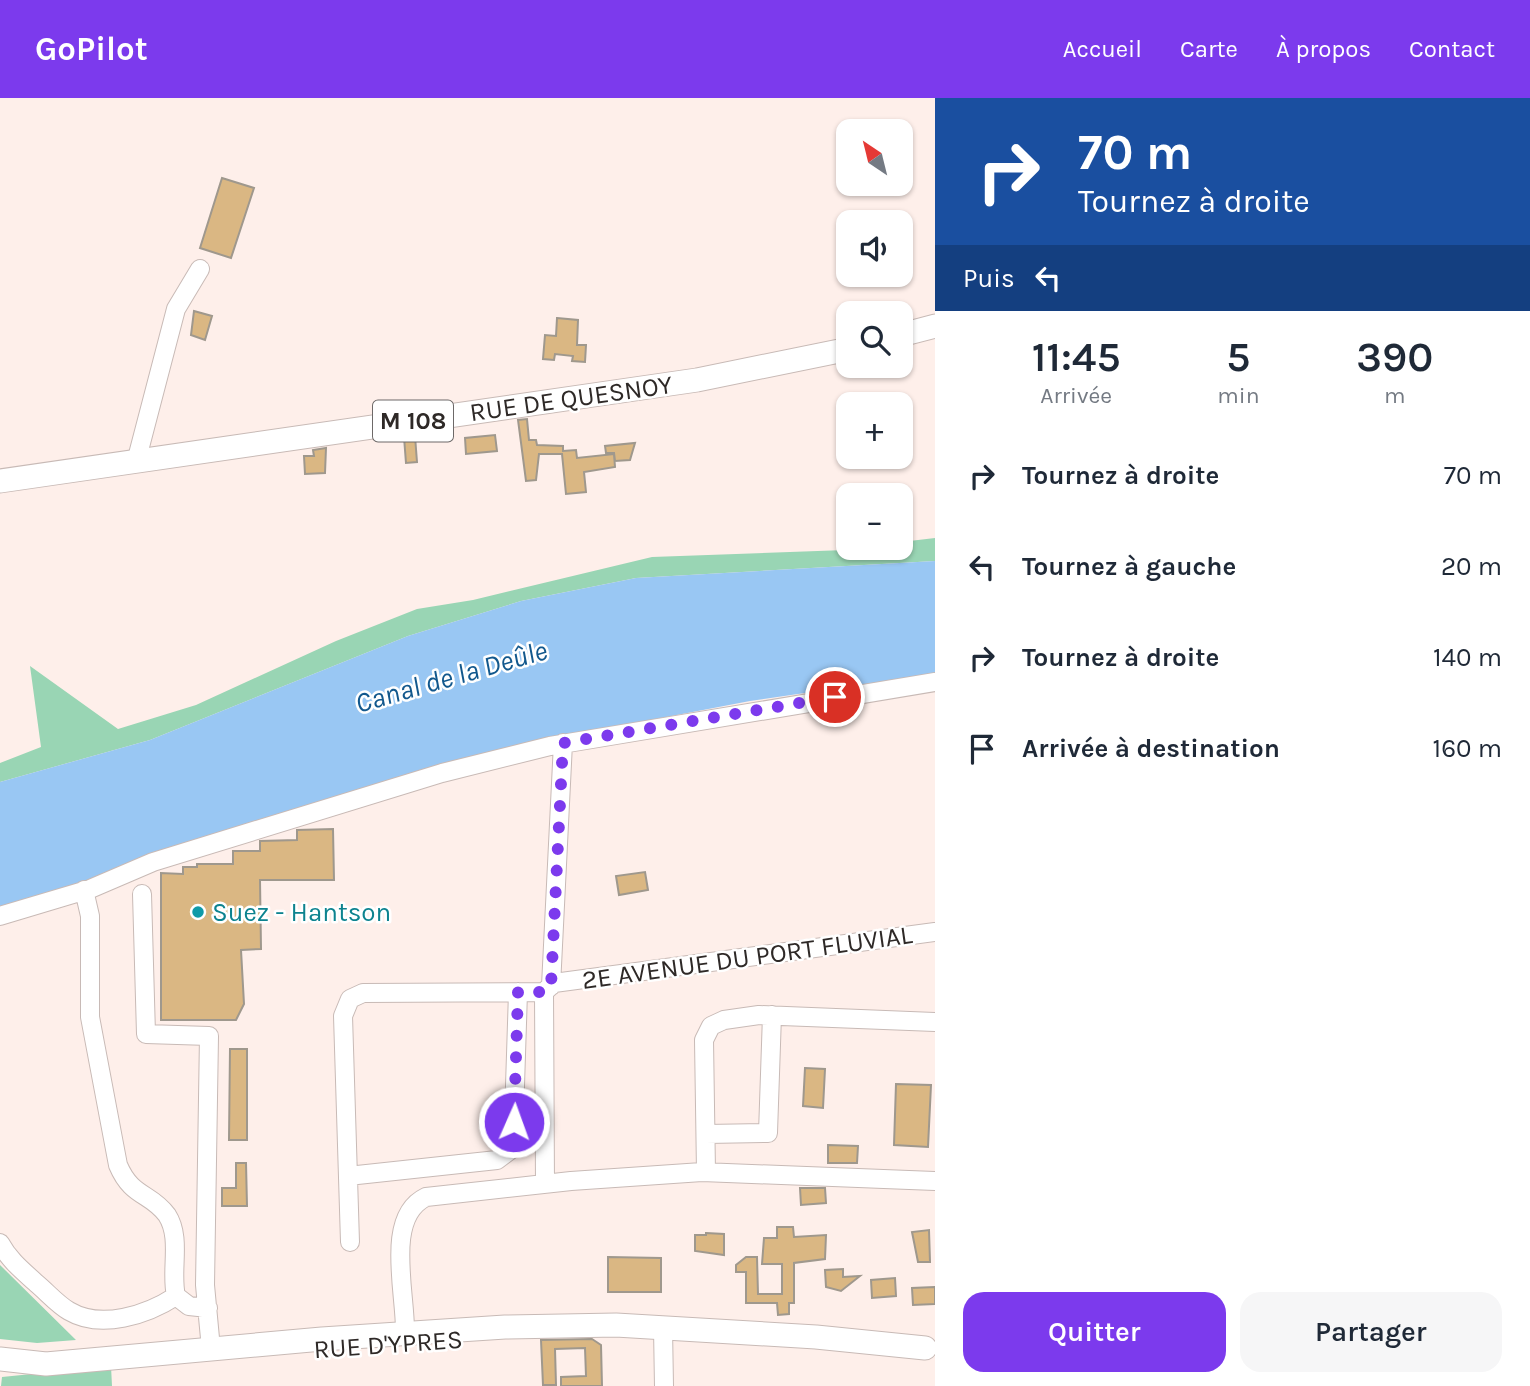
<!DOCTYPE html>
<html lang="fr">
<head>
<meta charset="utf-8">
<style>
	:root { --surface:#fff; --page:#f6f6f7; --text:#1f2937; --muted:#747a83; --accent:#7c3aed }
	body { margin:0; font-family:Karla,sans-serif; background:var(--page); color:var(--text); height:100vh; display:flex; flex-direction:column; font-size:26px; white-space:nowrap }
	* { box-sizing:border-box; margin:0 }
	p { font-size:23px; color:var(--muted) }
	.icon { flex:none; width:38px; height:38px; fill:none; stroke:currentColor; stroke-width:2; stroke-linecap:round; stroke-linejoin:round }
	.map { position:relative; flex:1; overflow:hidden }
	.side { display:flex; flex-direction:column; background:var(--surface); width:595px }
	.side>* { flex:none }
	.top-card { background:#1a4fa0; color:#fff; overflow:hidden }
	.needle { width:46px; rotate:325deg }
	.tools { position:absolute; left:836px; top:21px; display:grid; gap:14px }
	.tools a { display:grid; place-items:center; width:77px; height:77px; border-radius:14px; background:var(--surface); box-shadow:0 2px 5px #0004; font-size:35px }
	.pin { position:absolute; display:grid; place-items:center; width:60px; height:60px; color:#fff; margin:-30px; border:4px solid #fff; border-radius:50%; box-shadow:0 2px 7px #0007 }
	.me { position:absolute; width:77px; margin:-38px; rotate:2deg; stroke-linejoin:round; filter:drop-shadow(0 0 5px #0008) }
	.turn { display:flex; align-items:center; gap:24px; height:147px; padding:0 28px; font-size:32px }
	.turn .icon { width:91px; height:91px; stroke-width:2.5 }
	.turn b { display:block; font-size:49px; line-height:60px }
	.then { display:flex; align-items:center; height:66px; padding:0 28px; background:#0003; gap:14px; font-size:26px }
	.eta { display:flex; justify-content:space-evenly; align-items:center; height:119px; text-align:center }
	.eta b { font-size:42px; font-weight:600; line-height:49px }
	.action { display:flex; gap:14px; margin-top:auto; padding:14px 28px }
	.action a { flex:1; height:80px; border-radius:21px; background:var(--accent); color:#fff; font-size:28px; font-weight:600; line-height:80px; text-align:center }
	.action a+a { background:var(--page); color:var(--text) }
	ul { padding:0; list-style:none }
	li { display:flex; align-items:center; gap:21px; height:91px; padding:0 28px }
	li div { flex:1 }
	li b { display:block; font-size:26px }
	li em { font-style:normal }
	header { display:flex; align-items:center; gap:42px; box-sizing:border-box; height:98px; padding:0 35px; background:var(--accent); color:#fff }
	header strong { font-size:33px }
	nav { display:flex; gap:38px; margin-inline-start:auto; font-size:24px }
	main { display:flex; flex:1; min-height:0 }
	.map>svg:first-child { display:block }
	.green { fill:#99d5b4 }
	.water { fill:#99c7f3 }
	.building { fill:#dab783; stroke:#9f988d; stroke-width:2 }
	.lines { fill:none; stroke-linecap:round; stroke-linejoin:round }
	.minor-casing { stroke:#c8bab6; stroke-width:20 }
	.major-casing { stroke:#c8bab6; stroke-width:25 }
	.minor { stroke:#fff; stroke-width:18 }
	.major { stroke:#fff; stroke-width:23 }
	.route { stroke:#7c3aed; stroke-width:12; stroke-dasharray:0 21.6 }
	.culture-dot { fill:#0f9aa8; stroke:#fff; stroke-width:2.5 }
	.labels { text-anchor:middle; stroke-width:5; stroke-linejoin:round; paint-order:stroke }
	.shield { fill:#fff; stroke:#6d6968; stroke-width:2 }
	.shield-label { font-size:24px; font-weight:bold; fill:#2e2927 }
	.street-label { font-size:26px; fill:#2e2927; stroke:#fff }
	.culture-label { font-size:26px; fill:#0d838f; stroke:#fff; text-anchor:start }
	.water-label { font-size:28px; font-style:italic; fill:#12588d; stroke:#fff }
</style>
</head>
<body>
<header>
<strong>GoPilot</strong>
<nav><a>Accueil</a><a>Carte</a><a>À propos</a><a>Contact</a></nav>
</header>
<main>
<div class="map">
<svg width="935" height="1288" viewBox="0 0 935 1288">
	<rect width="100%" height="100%" fill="#feefea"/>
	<path class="green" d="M 935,440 L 935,463 L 636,480 L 521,503 L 408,538 L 150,642 L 0,684 L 0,665 L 41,649 L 30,568 L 118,631 L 196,607 L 336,543 L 417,511 L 473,502 L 652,459 L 901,450 L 901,444 Z
		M 0,1167 L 76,1242 L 37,1245 L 0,1241 Z
		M 111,1268 L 112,1288 L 1,1288 L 2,1279 Z"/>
	<path class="water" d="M 935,463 L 935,576 L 750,603 L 515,648 L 0,810 L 0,684 L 150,642 L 408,538 L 521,503 L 636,480 Z"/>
	<path class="building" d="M 222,80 L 254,90 L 231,160 L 200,150 Z
		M 194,213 L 212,218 L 205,242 L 191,237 Z
		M 557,220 L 578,222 L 577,247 L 586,247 L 585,264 L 572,263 L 573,258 L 555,256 L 554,262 L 543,261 L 545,237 L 556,238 Z
		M 527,321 L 529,342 L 536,342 L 537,347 L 563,348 L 563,353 L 576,352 L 577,360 L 614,356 L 615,369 L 584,374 L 586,394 L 566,396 L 562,356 L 539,356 L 536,382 L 526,383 L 518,322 Z
		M 495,337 L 497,353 L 466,356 L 465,340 Z
		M 415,338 L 417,364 L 406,365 L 404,339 Z
		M 635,345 L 630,362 L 615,363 L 614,355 L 606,355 L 605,348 Z
		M 326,350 L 325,375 L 305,376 L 304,358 L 314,358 L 313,352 Z
		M 333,731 L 334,782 L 260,782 L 261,851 L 241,852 L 244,906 L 236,922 L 161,922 L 161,775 L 183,776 L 183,769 L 197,769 L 197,766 L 233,766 L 233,753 L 260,753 L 260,743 L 297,742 L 297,732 Z
		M 645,774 L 648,792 L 619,797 L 616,778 Z
		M 230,951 L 247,951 L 247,1042 L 229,1042 Z
		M 805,970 L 825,971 L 823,1010 L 803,1008 Z
		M 896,986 L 931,987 L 928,1049 L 894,1047 Z
		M 828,1047 L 858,1048 L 857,1065 L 828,1065 Z
		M 236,1065 L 246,1065 L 247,1108 L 222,1108 L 222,1090 L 236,1090 Z
		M 800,1090 L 825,1090 L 826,1105 L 801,1107 Z
		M 777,1129 L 793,1129 L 794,1139 L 826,1137 L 825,1161 L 794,1165 L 794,1205 L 789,1205 L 789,1216 L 778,1217 L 777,1205 L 746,1205 L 746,1174 L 736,1174 L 736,1167 L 746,1159 L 757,1159 L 758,1196 L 782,1196 L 782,1166 L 762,1166 L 764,1140 L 777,1140 Z
		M 929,1132 L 930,1164 L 918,1164 L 912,1134 Z
		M 706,1135 L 724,1136 L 724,1157 L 695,1153 L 695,1137 L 706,1137 Z
		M 608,1159 L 661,1160 L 661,1194 L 608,1194 Z
		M 843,1171 L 843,1179 L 860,1178 L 841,1193 L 826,1189 L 825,1172 Z
		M 895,1180 L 896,1198 L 872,1200 L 871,1182 Z
		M 935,1189 L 935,1206 L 913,1207 L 912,1190 Z
		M 592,1241 L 601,1247 L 602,1288 L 561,1288 L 561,1279 L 586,1278 L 585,1250 L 555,1251 L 556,1287 L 543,1287 L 541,1242 Z"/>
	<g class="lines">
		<g class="minor-casing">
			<path id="minor" d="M 136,364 L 176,211 L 200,171
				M 84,792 L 90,818 L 90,919 L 118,1067 C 132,1100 150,1094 167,1117 C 182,1140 170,1173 176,1198 L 189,1208 L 208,1210
				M 142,796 L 146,936 L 209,938 L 205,1187 L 211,1251
				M 0,818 L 90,791 L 153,764 L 442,675 L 550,648 L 935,584
				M 551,888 L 563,645
				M 706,1036 L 768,1035 L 772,917
				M 706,1074 L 704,942 L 711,928 L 724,922 L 759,917 L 935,924
				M 348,1078 L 497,1062 L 513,1050 L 518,894
				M 545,1086 L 544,894 L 554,885 L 935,834
				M 350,1144 L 343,918 L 350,901 L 363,895 L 544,894
				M 0,1145 C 9,1162 23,1173 36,1185 C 47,1194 57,1206 69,1213 C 101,1232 147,1217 176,1198
				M 663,1230 L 664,1288
				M 405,1235 C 406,1195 384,1119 426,1099 L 571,1083 L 702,1074 L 935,1083"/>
		</g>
		<g class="major-casing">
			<path id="major" d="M 901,237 L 935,228
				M 0,383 L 697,282 L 849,251
				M 0,1261 L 46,1266 L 322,1241 L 505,1229 L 616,1227 L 816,1239 L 925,1250"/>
		</g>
		<use href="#minor" class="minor"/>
		<use href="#major" class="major"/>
	</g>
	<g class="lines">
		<path class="route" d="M 514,1024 L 518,894 L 544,894 L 551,888 L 563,645 L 835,599"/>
	</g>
	<circle class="culture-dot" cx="198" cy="814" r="7"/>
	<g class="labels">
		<rect class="shield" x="373" y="302.5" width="80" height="41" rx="5"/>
		<g class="shield-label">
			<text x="413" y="331">M 108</text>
		</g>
		<g class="street-label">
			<text transform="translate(571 300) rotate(-8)" y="9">RUE DE QUESNOY</text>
			<text transform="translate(747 859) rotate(-8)" y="9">2E AVENUE DU PORT FLUVIAL</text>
			<text transform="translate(388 1246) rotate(-4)" y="9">RUE D'YPRES</text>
		</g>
		<g class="culture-label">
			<text x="212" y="823">Suez - Hantson</text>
		</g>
		<g class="water-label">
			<text transform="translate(451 578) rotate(-16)" y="10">Canal de la Deûle</text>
		</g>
	</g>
</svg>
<div class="tools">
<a><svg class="needle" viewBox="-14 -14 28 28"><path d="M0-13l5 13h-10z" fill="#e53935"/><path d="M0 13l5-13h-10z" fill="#747a83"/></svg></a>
<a><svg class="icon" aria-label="sound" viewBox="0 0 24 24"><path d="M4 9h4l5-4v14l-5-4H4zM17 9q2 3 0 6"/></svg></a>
<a><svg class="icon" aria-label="search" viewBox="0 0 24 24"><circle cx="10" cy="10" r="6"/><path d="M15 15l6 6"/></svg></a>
<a>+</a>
<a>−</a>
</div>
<div class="pin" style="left:835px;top:599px;background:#d93025"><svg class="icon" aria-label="arrive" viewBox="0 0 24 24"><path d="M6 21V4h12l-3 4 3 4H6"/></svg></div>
<svg class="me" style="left:514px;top:1024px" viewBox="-20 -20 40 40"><circle r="17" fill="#7c3aed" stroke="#fff" stroke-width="3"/><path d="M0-11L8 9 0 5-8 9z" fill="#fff"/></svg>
</div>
<section class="side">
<div class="top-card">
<div class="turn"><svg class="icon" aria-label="right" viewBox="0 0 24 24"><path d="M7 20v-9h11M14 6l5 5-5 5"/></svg><div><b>70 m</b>Tournez à droite</div></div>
<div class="then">Puis<svg class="icon" aria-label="left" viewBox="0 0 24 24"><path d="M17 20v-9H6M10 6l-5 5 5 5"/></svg></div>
</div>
<div class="eta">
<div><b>11:45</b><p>Arrivée</p></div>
<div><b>5</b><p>min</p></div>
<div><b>390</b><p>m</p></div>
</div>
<ul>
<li><svg class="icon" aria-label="right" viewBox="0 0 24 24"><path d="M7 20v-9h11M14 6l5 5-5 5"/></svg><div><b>Tournez à droite</b></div><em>70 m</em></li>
<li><svg class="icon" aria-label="left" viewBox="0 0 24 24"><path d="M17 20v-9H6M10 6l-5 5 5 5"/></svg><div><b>Tournez à gauche</b></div><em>20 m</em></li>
<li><svg class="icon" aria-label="right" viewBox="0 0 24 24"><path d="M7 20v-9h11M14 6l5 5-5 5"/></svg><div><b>Tournez à droite</b></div><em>140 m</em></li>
<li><svg class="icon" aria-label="arrive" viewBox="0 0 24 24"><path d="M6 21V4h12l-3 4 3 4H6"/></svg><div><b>Arrivée à destination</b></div><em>160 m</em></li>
</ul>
<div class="action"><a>Quitter</a><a>Partager</a></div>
</section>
</main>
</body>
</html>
